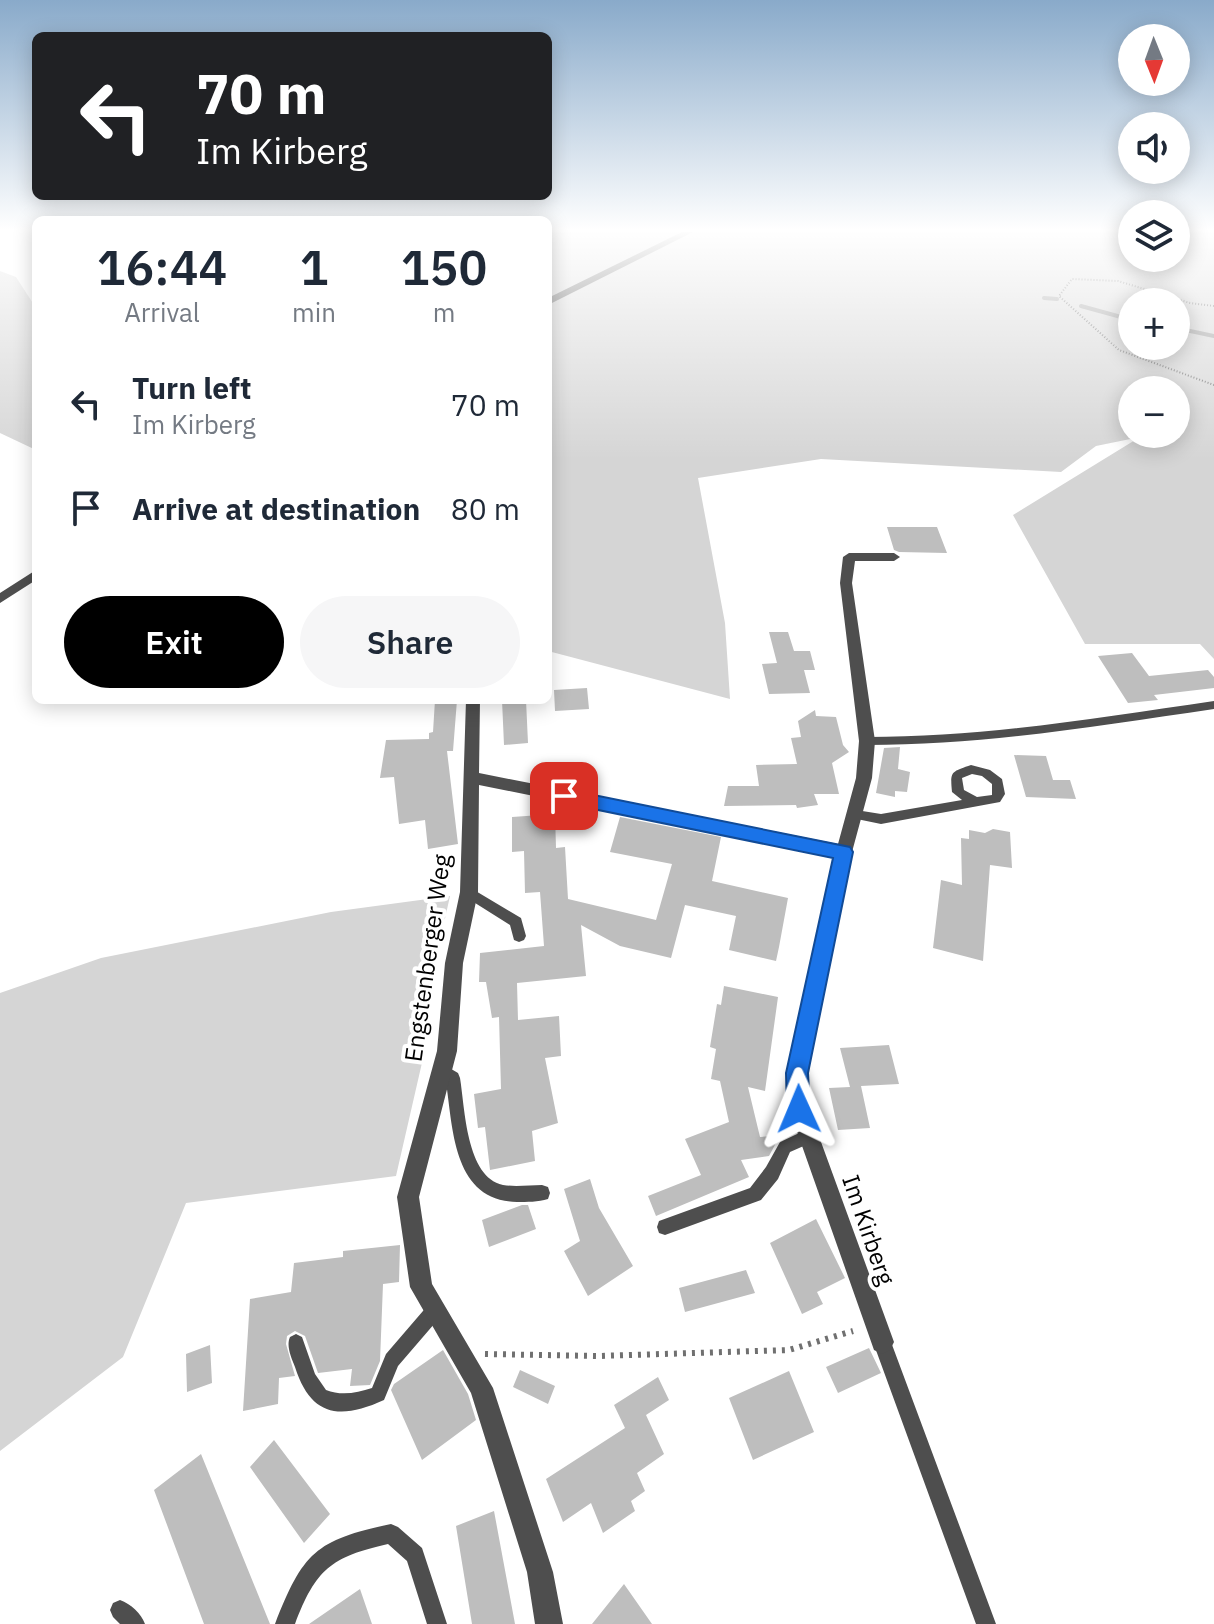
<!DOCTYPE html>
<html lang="en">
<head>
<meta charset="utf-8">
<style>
	:root { --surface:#fff; --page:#f6f6f7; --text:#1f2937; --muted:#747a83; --accent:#000 }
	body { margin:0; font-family:"IBM Plex Sans",sans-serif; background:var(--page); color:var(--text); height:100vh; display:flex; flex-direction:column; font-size:30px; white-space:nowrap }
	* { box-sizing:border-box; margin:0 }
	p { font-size:26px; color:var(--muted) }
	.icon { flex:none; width:44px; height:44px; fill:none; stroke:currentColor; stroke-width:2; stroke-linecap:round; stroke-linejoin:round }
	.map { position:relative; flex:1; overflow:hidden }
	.side { position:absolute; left:32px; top:216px; width:520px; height:488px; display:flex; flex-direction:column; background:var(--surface); border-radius:12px; box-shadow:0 4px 20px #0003 }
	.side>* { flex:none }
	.hud { position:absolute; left:32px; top:32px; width:520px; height:168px; border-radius:12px; box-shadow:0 4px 20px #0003; background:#202124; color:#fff; overflow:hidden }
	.needle { width:52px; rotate:179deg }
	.buttons { position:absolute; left:1118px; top:24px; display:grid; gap:16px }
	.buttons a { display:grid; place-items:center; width:72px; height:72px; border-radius:50%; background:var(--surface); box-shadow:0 4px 20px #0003; font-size:40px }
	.pin { position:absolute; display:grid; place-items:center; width:68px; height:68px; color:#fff; margin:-34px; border-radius:16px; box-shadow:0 4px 12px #0006 }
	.me { position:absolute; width:88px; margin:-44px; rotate:359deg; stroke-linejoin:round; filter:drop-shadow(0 0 6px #0008) }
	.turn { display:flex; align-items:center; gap:28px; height:168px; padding:0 32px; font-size:36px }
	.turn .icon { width:104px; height:104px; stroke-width:2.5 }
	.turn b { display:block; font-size:56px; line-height:68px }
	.eta { display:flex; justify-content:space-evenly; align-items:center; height:136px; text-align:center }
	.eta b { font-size:48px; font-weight:600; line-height:56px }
	.primary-button { display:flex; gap:16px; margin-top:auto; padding:16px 32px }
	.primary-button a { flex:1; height:92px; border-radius:48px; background:var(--accent); color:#fff; font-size:32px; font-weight:600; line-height:92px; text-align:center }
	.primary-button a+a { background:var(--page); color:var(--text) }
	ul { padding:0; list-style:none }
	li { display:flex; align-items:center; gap:24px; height:104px; padding:0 32px }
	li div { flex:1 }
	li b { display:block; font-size:30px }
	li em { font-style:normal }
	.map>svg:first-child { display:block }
	.green { fill:#d5d5d5; fill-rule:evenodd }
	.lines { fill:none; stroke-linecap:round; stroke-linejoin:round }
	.stream { stroke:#9c9c9c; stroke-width:4 }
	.building { fill:#bebebe }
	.path-far1 { stroke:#707070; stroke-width:2; stroke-dasharray:1 2; stroke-linecap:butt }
	.path { stroke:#707070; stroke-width:6; stroke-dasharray:3 6; stroke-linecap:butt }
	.lane { fill:#4e4e4e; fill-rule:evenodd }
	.street { fill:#4e4e4e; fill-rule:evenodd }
	.route { fill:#1a73e8; stroke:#114b97; stroke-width:2 }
	.labels { text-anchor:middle; stroke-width:8; stroke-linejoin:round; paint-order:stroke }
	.near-street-label { font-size:24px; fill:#000; stroke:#fff }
</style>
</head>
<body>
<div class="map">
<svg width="1214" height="1624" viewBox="0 0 1214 1624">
	<rect width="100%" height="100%" fill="#fff"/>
	<path class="green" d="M 548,232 L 1132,232 L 1132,258 L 1176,258 L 1176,232 L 1214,232 L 1214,659 L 1200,644 L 1085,644 L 1013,515 L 1140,437 L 1096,446 L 1061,472 L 821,459 L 698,478 L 725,623 L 730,699 L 548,651 ZM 1132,302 L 1176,302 L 1176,346 L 1132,346 ZM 1132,390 L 1176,390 L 1176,434 L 1132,434 Z
		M 0,271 L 16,277 L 36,308 L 36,450 L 0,433 Z
		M 450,896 L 438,950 L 424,1054 L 396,1176 L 186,1203 L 123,1357 L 0,1451 L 0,993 L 101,958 L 331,912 Z"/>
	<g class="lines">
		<path class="stream" d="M 1044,298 L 1057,299
			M 1081,306 L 1132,320
			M 1176,328 L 1214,336"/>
	</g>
	<path class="building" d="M 887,527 L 937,527 L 947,553 L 899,552 L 894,550 Z
		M 769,632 L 788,632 L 794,651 L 810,651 L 815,670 L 804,670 L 810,693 L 769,694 L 762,664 L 777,663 Z
		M 1132,653 L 1149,676 L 1208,670 L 1214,677 L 1214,688 L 1154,695 L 1158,700 L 1128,703 L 1098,656 Z
		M 587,688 L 589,709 L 555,711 L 554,690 Z
		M 435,700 L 457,700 L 453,751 L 447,751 L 458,844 L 428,849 L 425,820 L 399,824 L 394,777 L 380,778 L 386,740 L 429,739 L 429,733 L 433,732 Z
		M 502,700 L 526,700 L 528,743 L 504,745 Z
		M 815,710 L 816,716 L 836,717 L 843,745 L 849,752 L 832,763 L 839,794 L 814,794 L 818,805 L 797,808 L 796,805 L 724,806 L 728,786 L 759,786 L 756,765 L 797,764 L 791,738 L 801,737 L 798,721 Z
		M 900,747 L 898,769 L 910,772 L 907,792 L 895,791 L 895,797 L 876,793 L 884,748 Z
		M 1014,755 L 1046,756 L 1053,780 L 1070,780 L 1076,799 L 1026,797 Z
		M 555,814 L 556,848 L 565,847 L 568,899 L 656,920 L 672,864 L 610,852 L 620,817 L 721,837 L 712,881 L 788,898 L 779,947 L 776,961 L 729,950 L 736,916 L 685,905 L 671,958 L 620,946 L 581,925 L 586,976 L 517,983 L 518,1020 L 559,1016 L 561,1056 L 545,1058 L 558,1123 L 532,1131 L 535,1161 L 490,1170 L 485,1127 L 478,1128 L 474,1094 L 501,1089 L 499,1017 L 492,1018 L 486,982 L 479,982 L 480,953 L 544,946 L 540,892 L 525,893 L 524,851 L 512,852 L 512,817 Z
		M 993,829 L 1010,832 L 1012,868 L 990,865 L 983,961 L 933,948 L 941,880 L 962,885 L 961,838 L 969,839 L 969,830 L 985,833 Z
		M 724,986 L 778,997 L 765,1091 L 748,1087 L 760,1137 L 774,1136 L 776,1143 L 769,1156 L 741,1160 L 749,1177 L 656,1216 L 648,1196 L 701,1175 L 685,1139 L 729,1122 L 720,1081 L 711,1079 L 716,1049 L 710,1047 L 717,1004 L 721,1005 Z
		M 889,1045 L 899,1084 L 861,1086 L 870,1128 L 838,1130 L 829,1088 L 850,1087 L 840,1048 Z
		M 590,1179 L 599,1208 L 633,1266 L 588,1296 L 564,1251 L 580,1241 L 564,1189 Z
		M 522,1205 L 528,1205 L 536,1229 L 489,1247 L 482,1220 Z
		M 816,1219 L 845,1278 L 817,1292 L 823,1304 L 802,1314 L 770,1243 Z
		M 400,1245 L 399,1282 L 383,1284 L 380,1361 L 370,1385 L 350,1386 L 352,1369 L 318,1373 L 305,1336 L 295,1331 L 287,1336 L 286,1344 L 295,1376 L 279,1378 L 278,1404 L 243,1411 L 250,1299 L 291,1292 L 294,1263 L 343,1257 L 343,1251 Z
		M 746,1270 L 755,1293 L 685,1312 L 679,1288 Z
		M 210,1345 L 212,1383 L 187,1392 L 186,1354 Z
		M 869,1348 L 881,1373 L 838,1393 L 826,1367 Z
		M 443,1350 L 468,1394 L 476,1420 L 422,1460 L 391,1390 L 394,1384 Z
		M 520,1370 L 555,1386 L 548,1404 L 513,1387 Z
		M 789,1371 L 814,1432 L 753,1460 L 729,1398 Z
		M 658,1377 L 669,1400 L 646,1415 L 664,1454 L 637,1473 L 645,1491 L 631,1501 L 635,1511 L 603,1533 L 591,1503 L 563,1522 L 546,1479 L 625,1428 L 614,1405 Z
		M 274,1440 L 330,1514 L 304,1543 L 250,1467 Z
		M 201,1454 L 270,1624 L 204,1624 L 154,1490 Z
		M 494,1511 L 515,1624 L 472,1624 L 456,1526 Z
		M 624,1584 L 652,1624 L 592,1624 Z
		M 360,1589 L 372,1624 L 309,1624 Z"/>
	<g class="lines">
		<path class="path-far1" d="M 1214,306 L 1190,303 L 1118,281 L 1072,279 L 1059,296 L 1119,350 L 1214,385"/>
		<path class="path" d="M 485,1354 L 599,1356 L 789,1350 L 853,1331"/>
		<path class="lane" d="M 1214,701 L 1214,709 C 1098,726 984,745 867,745 L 861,741 L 867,737 C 984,737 1098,718 1214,701 Z
			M 971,765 L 990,770 L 1002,779 L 1005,794 L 1000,802 L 881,824 L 852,818 L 850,815 L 852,812 L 856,810 L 881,814 L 962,800 L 952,792 C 950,771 951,772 971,765 ZM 972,774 L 982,776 L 992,784 L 992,795 L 977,797 L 964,790 L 962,778 Z
			M 469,887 L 521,918 L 526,936 L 524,940 L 519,942 L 514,940 L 510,925 L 464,896 L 463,892 L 464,888 Z
			M 441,1063 L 458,1073 L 460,1078 C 465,1108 466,1177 503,1185 C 516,1187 530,1185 542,1185 L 548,1187 L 550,1193 L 548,1199 C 538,1202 527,1202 517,1202 C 453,1201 453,1129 446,1082 L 436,1075 L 434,1070 L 436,1065 Z
			M 810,1128 L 815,1131 L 818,1136 L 815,1141 L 790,1152 L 778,1179 L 761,1200 L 665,1235 L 659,1233 L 657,1227 L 659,1221 L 750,1188 L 766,1167 L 780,1142 Z
			M 435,1301 L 441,1304 L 444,1310 L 441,1316 L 398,1366 L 384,1400 C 340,1420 311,1417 295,1367 C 291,1357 286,1346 290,1337 L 296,1334 L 302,1337 L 315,1374 L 326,1390 C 341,1396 357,1393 372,1388 L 386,1354 L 429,1304 Z
			M 882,1333 L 888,1336 L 891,1342 L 996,1624 L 976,1624 L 873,1342 L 876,1336 Z
			M 391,1524 L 398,1527 L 422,1548 L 447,1624 L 427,1624 L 407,1561 L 388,1544 C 331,1557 316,1569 295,1624 L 275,1624 C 303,1553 315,1540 391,1524 Z
			M 120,1600 C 131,1604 141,1613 145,1624 L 120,1624 L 113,1617 L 110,1610 L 113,1603 Z"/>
		<path class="street" d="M 682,232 L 693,232 L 548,305 L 548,298 Z
			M 849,553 L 894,553 L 900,557 L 894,561 L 855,561 L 852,583 L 875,741 L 872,778 L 852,852 L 807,1073 L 809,1109 L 894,1342 L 890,1350 L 882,1354 L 874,1350 L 789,1109 L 787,1073 L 835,857 L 479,785 L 478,892 L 463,963 L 457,1051 L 419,1197 L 432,1284 L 493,1388 L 553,1572 L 563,1624 L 535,1624 L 527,1572 L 471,1393 L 410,1287 L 397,1197 L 437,1051 L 445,963 L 460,892 L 466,700 L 480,700 L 479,773 L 838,844 L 856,778 L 859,741 L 840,583 L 843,557 Z
			M 36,570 L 36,580 L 0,603 L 0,593 Z"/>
	</g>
	<linearGradient id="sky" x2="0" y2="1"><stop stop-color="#89aaca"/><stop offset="0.5" stop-color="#fff"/><stop offset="1" stop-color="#fff" stop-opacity="0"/></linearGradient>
	<rect width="1214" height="460" fill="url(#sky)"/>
	<path class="route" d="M 564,789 L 850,847 L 853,852 L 808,1073 L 810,1109 L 807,1117 L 799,1120 L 791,1117 L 787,1109 L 786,1073 L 833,858 L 564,803 L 555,796 Z"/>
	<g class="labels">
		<g class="near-street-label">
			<text transform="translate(428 958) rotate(-82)" y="8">Engstenberger Weg</text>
			<text transform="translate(868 1230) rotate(71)" y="8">Im Kirberg</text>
		</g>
	</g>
</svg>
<div class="buttons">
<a><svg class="needle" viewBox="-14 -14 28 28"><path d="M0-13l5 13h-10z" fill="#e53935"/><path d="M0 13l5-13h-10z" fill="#747a83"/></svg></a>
<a><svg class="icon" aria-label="sound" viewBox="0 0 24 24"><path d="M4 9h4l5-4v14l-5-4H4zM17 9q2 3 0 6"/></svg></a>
<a><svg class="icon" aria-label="layers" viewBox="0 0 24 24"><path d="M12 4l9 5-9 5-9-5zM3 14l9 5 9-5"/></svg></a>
<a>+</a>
<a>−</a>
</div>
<div class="pin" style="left:564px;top:796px;background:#d93025"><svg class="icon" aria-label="arrive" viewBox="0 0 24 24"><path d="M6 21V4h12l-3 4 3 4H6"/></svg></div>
<svg class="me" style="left:799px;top:1109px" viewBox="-20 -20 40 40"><path d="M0-17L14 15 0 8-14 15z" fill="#1a73e8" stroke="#fff" stroke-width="4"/></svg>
<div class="hud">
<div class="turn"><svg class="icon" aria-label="left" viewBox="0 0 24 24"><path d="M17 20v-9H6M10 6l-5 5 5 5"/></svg><div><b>70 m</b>Im Kirberg</div></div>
</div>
<section class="side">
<div class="eta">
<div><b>16:44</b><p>Arrival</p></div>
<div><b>1</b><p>min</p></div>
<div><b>150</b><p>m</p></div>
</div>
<ul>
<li><svg class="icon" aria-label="left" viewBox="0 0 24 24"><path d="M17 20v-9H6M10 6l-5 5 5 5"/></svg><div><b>Turn left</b><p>Im Kirberg</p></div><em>70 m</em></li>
<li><svg class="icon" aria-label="arrive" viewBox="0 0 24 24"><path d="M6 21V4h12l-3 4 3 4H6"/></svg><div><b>Arrive at destination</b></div><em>80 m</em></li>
</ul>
<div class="primary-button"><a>Exit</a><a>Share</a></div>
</section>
</div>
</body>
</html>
